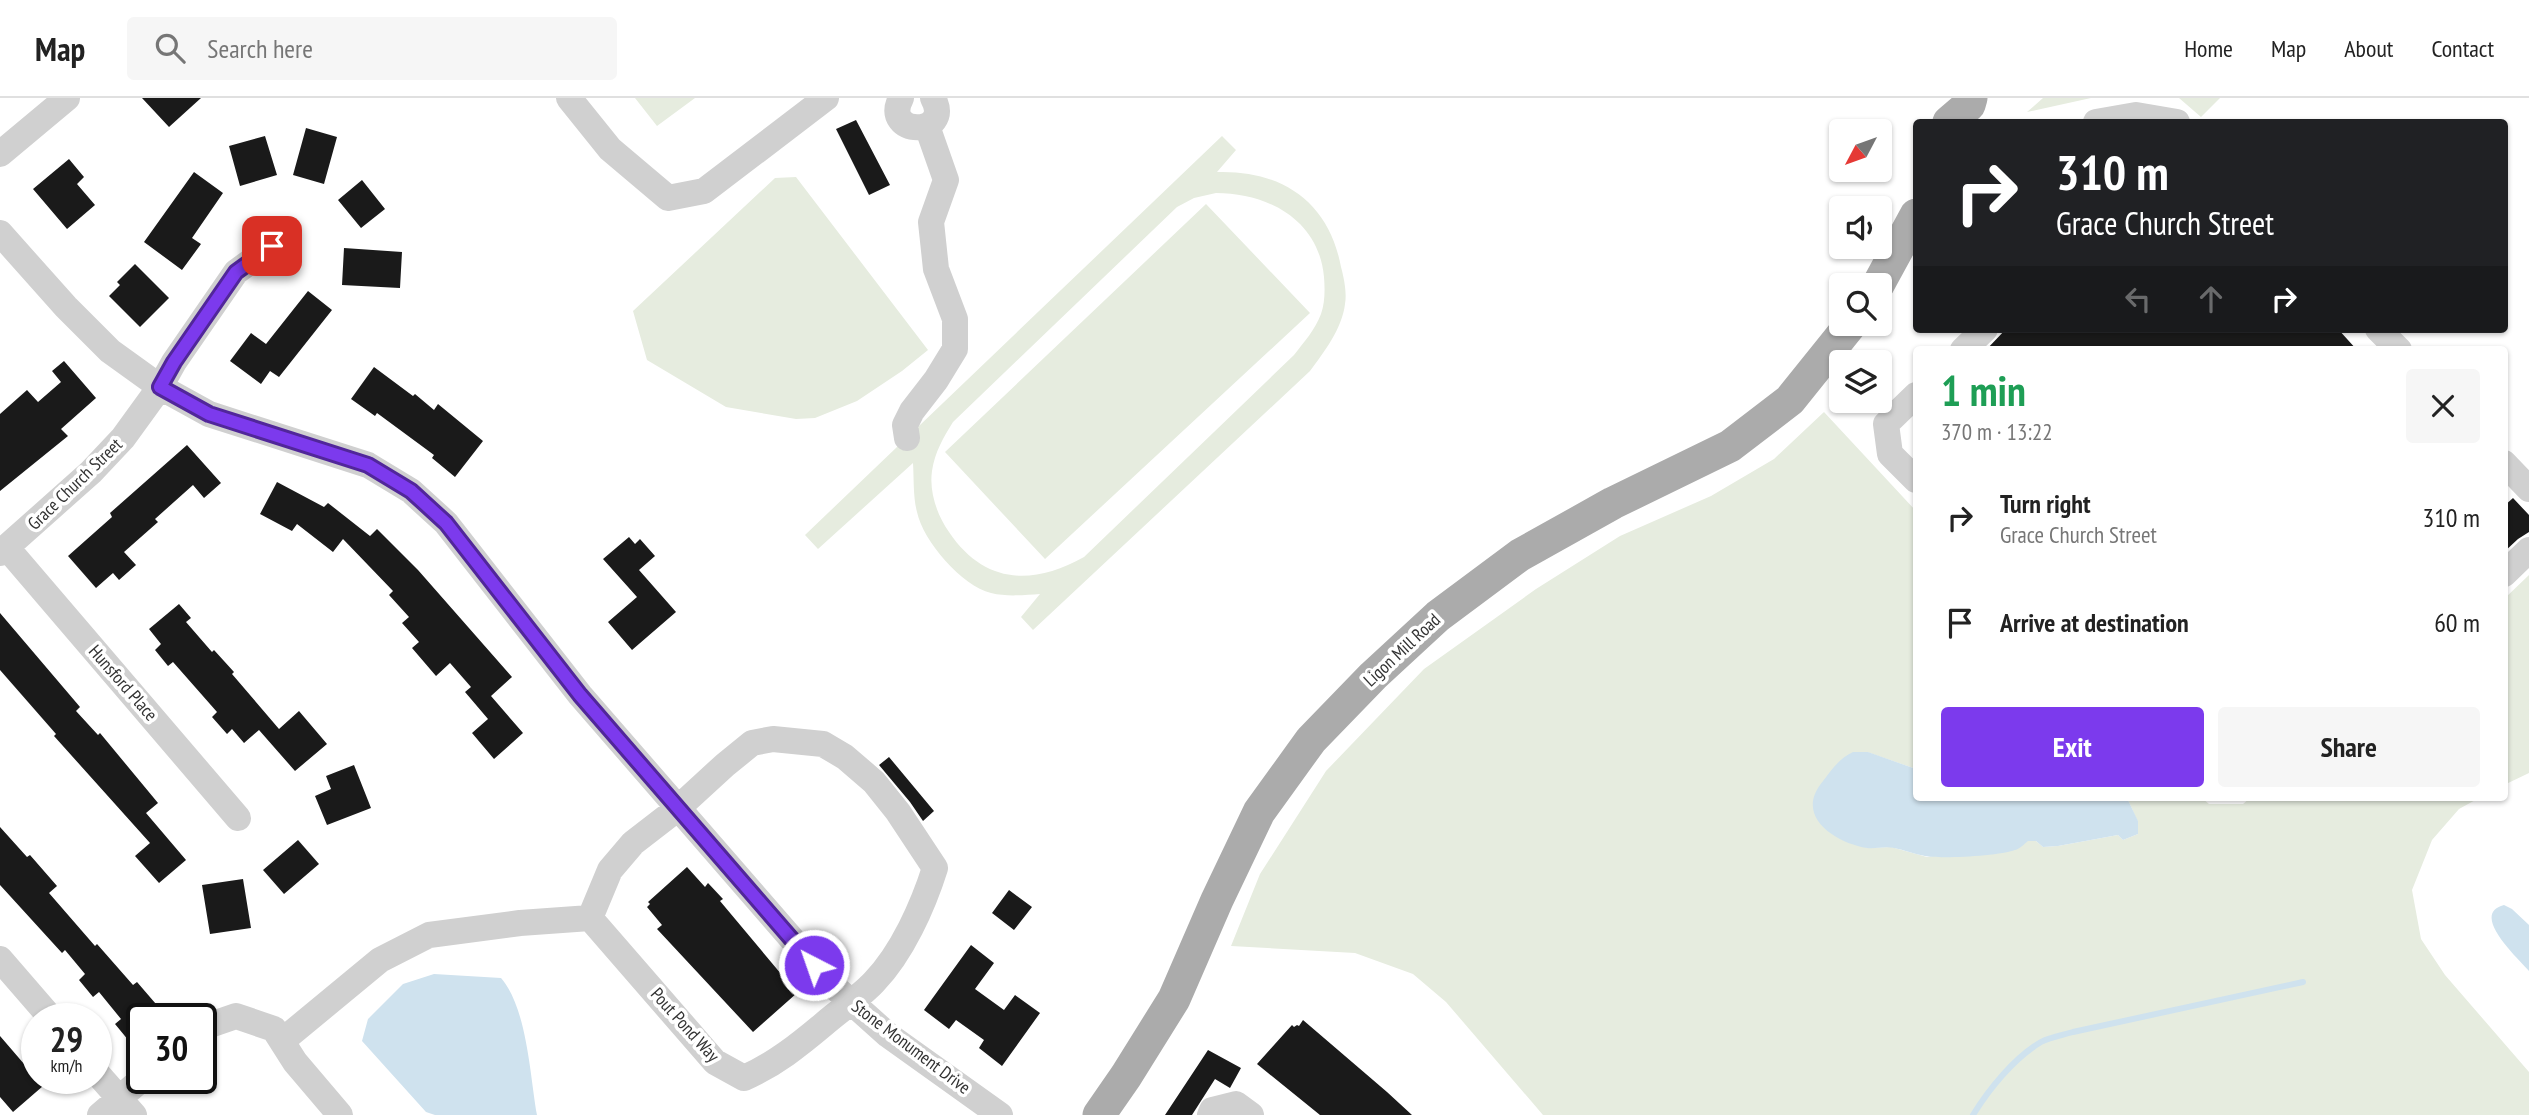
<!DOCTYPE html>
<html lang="en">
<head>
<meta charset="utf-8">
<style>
	:root { --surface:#fff; --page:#f6f6f6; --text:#222; --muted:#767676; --line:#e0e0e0; --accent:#7c3aed }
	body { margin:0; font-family:"PT Sans Narrow",sans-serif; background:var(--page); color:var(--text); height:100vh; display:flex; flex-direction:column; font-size:26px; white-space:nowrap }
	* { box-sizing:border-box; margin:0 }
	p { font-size:23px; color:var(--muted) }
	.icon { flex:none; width:38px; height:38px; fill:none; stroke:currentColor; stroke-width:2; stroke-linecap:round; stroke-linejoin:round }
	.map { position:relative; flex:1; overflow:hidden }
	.details { position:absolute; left:1913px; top:248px; width:595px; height:455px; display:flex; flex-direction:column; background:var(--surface); border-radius:7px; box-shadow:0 2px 5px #0004 }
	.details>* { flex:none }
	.guide { position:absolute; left:1913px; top:21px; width:595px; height:214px; border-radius:7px; box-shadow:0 2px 5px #0004; background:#202124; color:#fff; overflow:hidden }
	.needle { width:46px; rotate:229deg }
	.tools { position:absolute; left:1829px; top:21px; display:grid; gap:14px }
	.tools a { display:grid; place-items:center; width:63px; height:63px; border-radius:7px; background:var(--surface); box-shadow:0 2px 5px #0004; font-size:35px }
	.speed { position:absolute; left:21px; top:905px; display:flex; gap:14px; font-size:35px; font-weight:700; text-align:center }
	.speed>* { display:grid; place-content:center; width:91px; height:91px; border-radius:50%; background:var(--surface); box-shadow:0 2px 5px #0004; line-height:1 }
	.speed small { font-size:18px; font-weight:400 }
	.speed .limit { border:4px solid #111; border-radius:10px; background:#fff; color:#111 }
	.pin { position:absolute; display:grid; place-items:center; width:60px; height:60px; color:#fff; margin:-30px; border-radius:14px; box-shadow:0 4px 10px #0006 }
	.me { position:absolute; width:77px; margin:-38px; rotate:319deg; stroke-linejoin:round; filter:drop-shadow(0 0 5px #0008) }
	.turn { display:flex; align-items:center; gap:24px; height:147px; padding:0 28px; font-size:32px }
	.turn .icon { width:91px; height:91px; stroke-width:2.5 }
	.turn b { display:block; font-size:49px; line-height:60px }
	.lanes { display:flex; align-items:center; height:66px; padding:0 28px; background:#0003; justify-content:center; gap:35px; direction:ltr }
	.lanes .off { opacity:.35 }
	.round { display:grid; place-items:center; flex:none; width:74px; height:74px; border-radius:7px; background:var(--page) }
	.headline { display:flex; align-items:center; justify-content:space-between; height:119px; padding:0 28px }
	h1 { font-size:42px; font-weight:800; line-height:52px; color:#1e9e55 }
	.primary-button { display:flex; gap:14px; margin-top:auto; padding:14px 28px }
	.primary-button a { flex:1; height:80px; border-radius:7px; background:var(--accent); color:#fff; font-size:28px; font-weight:800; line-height:80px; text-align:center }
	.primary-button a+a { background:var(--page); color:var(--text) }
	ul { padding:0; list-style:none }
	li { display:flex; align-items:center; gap:21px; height:105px; padding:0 28px }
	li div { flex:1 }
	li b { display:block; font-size:26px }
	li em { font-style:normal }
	header { display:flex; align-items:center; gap:42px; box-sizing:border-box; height:98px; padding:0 35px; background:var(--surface); border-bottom:2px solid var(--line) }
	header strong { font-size:33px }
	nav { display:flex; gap:38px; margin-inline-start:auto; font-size:24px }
	.search { width:490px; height:63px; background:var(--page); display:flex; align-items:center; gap:18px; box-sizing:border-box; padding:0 24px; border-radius:7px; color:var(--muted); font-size:26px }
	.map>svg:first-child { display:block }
	.green { fill:#e6ecdf; fill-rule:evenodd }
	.water { fill:#cfe2ee }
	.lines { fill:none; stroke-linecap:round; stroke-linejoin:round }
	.stream { stroke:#cfe2ee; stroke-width:6 }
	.building { fill:#1a1a1a }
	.minor { stroke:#d0d0d0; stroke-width:26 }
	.major { stroke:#ababab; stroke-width:33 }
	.route-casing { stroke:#51269a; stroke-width:18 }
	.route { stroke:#7c3aed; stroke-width:12 }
	.labels { text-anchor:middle; stroke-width:7; stroke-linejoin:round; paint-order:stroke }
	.street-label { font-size:18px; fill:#333; stroke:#fff }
</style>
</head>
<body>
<header>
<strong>Map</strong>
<div class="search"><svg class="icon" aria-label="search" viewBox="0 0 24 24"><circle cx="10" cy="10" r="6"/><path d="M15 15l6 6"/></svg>Search here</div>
<nav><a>Home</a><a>Map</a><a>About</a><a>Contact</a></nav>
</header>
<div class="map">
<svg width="2529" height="1017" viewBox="0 0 2529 1017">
	<rect width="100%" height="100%" fill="#fff"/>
	<path class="green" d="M 635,0 L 695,0 L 657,28 Z
		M 2043,0 L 2091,0 L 2027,14 Z
		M 2179,0 L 2220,0 L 2201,19 Z
		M 1222,38 L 1236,52 L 1217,74 C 1282,72 1329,104 1341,169 C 1344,180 1347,195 1345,206 C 1342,231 1324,254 1310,273 L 1033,532 L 1021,519 L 1040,496 C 1024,497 1007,499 991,495 C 962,488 923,443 917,414 C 913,399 914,381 913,365 L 818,451 L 805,437 ZM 1216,95 C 1268,95 1319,122 1324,179 C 1325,191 1325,205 1321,216 C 1315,232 1304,244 1294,257 L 1084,459 C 1032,488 984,486 949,434 C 937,417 929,394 932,373 C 935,354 943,340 953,324 L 1177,109 L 1194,100 Z
		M 796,79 L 928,252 L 902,273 L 857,303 L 815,320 L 796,321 L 726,309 L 647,262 L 633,213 L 775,80 Z
		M 1206,106 L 1310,215 L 1045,461 L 945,354 Z
		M 1824,314 L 1916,413 L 1916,671 L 1867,654 L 1866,750 L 1891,749 L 1927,759 L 2028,743 L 2036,743 L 2043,749 L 2058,748 L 2118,737 L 2123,742 L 2138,736 L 2138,724 L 2127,700 L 2202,700 L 2209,706 L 2243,706 L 2250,700 L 2479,700 L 2459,711 L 2432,742 L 2412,792 L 2421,841 L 2445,877 L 2529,974 L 2529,1017 L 1543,1017 L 1446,904 L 1413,876 L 1355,855 L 1231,848 L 1260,776 L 1326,673 L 1424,571 L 1536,491 L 1620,438 L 1711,398 L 1774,361 Z
		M 2529,477 L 2529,675 L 2504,687 L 2504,501 Z"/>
	<path class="water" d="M 1853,654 L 1868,654 L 1916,671 L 1916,700 L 2127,700 L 2138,723 L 2138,736 L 2123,742 L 2118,737 L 2058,748 L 2043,749 L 2036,743 L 2028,743 C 2024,746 2020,751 2015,752 C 2000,758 1940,761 1925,758 C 1914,756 1904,752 1894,750 C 1885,748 1876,751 1867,750 C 1837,745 1796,720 1820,687 C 1830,674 1838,661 1853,654 Z
		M 2504,807 L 2512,811 L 2529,827 L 2529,873 C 2518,860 2469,816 2504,807 Z
		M 434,876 L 501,880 C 527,910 530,977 537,1017 L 435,1017 L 426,1014 L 362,943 L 368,921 L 403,886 Z"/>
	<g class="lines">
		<path class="stream" d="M 1973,1017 C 1989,991 2014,960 2041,944 C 2050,939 2063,937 2073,934 L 2303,884"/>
	</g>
	<path class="building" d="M 142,0 L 201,0 L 169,29 Z
		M 856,22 L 890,87 L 869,97 L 836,31 Z
		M 306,30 L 337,39 L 324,86 L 293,77 Z
		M 265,38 L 277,77 L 240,88 L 229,48 Z
		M 69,61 L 84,79 L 77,86 L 95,107 L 67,131 L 33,91 Z
		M 194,74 L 223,95 L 192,140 L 201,146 L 182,172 L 144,144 Z
		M 362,82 L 385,111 L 361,130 L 338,102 Z
		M 344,150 L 402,154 L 400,190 L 342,187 Z
		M 135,166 L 169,200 L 140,229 L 109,198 L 120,187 L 117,184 Z
		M 308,193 L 332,212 L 279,279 L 270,273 L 261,286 L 230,263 L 251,235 L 266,246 Z
		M 2006,231 L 2338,231 L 2357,252 L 1986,252 Z
		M 64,263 L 96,300 L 61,331 L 68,338 L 0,393 L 0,316 L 27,292 L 38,304 L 61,284 L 52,273 Z
		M 374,269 L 413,298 L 415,296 L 434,312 L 438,306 L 483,343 L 455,379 L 432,360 L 434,357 L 377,315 L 375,318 L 351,301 Z
		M 187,347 L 221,385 L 204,400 L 193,387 L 155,421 L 158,424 L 124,454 L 136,467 L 119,482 L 113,475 L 96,490 L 68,458 L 112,419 L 110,415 Z
		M 277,384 L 324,409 L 328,405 L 370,438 L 377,431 L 418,472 L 512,579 L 491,598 L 523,635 L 494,661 L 472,635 L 488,621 L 465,594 L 471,589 L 450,565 L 436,578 L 412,550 L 419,544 L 402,525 L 409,519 L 389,497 L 393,493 L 343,441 L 333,454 L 297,426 L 292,433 L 260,416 Z
		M 2513,400 L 2529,417 L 2529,434 L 2518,441 L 2504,454 L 2504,408 Z
		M 629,439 L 635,446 L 640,441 L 655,458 L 639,472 L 676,514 L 632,552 L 608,524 L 637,499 L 603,461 Z
		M 179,506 L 191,520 L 186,524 L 212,554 L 214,552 L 234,574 L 232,576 L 279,631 L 299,613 L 327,646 L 295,673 L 259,632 L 244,645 L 232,631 L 227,636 L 212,619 L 217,614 L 173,564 L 168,568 L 155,552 L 161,546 L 149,531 Z
		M 0,515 L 80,609 L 76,613 L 98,637 L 100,635 L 158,705 L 146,715 L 186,762 L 159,785 L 135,758 L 150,745 L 54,638 L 56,636 L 0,572 Z
		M 889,659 L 934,713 L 923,723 L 910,704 L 879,667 Z
		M 354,667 L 371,710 L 327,727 L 315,698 L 331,691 L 326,678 Z
		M 0,729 L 27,759 L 30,757 L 57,788 L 49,795 L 95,848 L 97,846 L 133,887 L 137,884 L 168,920 L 142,920 L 142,932 L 129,943 L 115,926 L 121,921 L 99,894 L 93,899 L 79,882 L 85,876 L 65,852 L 62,855 L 0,787 Z
		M 298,742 L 319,766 L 284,796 L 263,772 Z
		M 687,769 L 705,789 L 708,785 L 723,801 L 720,803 L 797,895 L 753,934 L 657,831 L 662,827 L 647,809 L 650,806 L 648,804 Z
		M 243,781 L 251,830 L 210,836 L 202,787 Z
		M 1009,792 L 1032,809 L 1014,832 L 992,815 Z
		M 971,847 L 994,865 L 975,891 L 1004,912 L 1015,897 L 1040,915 L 1002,968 L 979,950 L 984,942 L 956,922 L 949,931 L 924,912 Z
		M 1303,922 L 1387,994 L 1412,1017 L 1320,1017 L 1257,966 L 1292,927 L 1294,929 L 1297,927 L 1299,928 Z
		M 0,938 L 43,988 L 13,1014 L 0,999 Z
		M 1208,952 L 1241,970 L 1230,990 L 1215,981 L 1192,1017 L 1165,1017 Z"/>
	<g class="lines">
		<path class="minor" d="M 569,0 L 610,51 L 668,100 L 704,93 L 826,0
			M 901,0 C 881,39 954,39 933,0
			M 2096,24 L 2136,17 L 2177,24
			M 0,56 L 67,0
			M 0,135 L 66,209 L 110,253 L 160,289 L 209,316 L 368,367 L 411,393 L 446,425 L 580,597 L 831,886 L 888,937 L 1000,1017
			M 2378,231 L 2399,252
			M 1963,252 L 1985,231
			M 1916,297 L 1886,326 L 1890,356 L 1916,382
			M 907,340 L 905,327 L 912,313 L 936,282 L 955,251 L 955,221 L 936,171 L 931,124 L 946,82 L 927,28
			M 2504,365 L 2529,391
			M 7,450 L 238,720
			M 0,455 L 91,374 L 123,340 L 160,289 L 174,264 L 236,174 L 272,148
			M 2504,476 L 2529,452
			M 0,861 L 51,920
			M 201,933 L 207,928 L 236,918 L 274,931 L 295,964 L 340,1017
			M 282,943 L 380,862 L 429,837 L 520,825 L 590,820 L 610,772 L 633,745 L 677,711 L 725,667 L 752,645 L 773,641 L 823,646 L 845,659 L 874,684 L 898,714 L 935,770 C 923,808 902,855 874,884 C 860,899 840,912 824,926 C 799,947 774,967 744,980 L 715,964 L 590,820
			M 96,974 L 134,1017
			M 100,1017 L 143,980
			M 1210,1017 L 1212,1012 L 1236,1006 L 1251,1017"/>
		<path class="major" d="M 1949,24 L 1969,7 L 1971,0
			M 1878,187 L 1916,117
			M 1099,1017 L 1126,978 L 1174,901 L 1217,802 L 1259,714 L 1311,642 L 1373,578 L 1438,518 L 1520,457 L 1613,405 L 1730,348 L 1790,302 L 1851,226"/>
	</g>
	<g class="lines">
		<g class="route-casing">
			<path id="route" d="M 272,148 L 236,174 L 174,264 L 160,289 L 209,316 L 368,367 L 411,393 L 446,425 L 580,597 L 814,867"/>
		</g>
		<use href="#route" class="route"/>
	</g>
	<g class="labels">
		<g class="street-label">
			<text transform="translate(75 386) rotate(-44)" y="6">Grace Church Street</text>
			<text transform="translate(1402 552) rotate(-43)" y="6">Ligon Mill Road</text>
			<text transform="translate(123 585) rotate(49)" y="6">Hunsford Place</text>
			<text transform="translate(685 927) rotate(48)" y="6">Pout Pond Way</text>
			<text transform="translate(911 949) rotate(37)" y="6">Stone Monument Drive</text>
		</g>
	</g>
</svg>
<div class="tools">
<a><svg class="needle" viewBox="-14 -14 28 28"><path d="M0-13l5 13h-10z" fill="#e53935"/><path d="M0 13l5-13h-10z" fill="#767676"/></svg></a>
<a><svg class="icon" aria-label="sound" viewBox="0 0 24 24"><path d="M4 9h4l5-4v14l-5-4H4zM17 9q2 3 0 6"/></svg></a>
<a><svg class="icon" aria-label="search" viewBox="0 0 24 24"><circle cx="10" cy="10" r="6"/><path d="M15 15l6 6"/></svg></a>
<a><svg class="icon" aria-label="layers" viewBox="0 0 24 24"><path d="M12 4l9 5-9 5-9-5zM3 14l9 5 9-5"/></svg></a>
</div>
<div class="speed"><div>29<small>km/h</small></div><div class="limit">30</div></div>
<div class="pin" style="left:272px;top:148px;background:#d93025"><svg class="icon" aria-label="arrive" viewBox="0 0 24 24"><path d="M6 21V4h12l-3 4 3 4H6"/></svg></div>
<svg class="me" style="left:814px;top:867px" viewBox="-20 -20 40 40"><circle r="17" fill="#7c3aed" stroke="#fff" stroke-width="3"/><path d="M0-11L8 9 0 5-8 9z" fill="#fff"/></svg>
<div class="guide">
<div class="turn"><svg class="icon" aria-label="right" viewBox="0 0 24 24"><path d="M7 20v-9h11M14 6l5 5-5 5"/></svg><div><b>310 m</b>Grace Church Street</div></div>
<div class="lanes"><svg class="icon off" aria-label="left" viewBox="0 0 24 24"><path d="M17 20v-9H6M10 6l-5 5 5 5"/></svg><svg class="icon off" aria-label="ahead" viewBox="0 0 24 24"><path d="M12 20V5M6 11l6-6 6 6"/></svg><svg class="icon" aria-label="right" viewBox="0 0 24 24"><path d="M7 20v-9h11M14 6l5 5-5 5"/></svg></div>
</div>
<section class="details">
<div class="headline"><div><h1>1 min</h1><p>370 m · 13:22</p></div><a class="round"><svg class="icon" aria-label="close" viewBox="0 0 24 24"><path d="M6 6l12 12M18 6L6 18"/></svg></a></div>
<ul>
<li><svg class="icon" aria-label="right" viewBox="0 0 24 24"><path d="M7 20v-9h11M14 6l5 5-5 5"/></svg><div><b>Turn right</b><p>Grace Church Street</p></div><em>310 m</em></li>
<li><svg class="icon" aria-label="arrive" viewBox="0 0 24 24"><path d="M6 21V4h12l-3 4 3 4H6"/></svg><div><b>Arrive at destination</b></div><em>60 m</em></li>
</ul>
<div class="primary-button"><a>Exit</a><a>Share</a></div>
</section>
</div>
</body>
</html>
